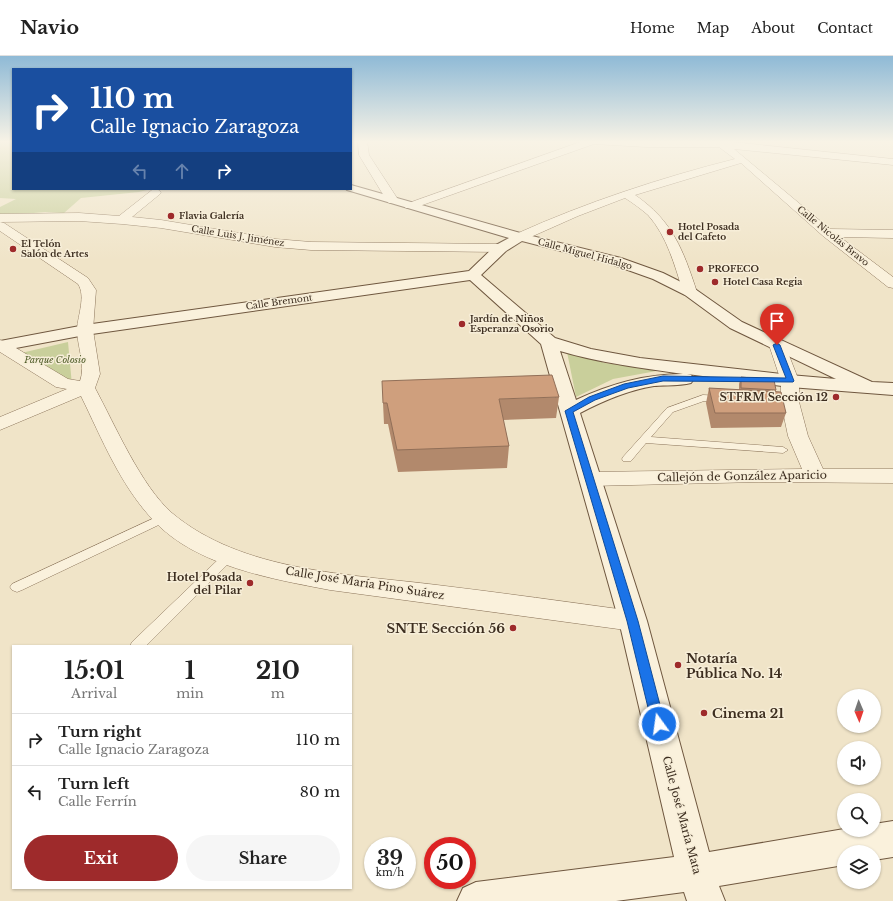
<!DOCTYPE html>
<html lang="en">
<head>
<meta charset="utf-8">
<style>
	:root { --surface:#fff; --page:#f6f6f6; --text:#222; --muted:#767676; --line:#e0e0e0; --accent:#9e2a2b }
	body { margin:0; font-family:"Libre Baskerville",serif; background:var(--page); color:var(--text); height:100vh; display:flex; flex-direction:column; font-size:15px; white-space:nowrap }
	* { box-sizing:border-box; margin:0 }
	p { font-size:13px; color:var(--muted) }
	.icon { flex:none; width:22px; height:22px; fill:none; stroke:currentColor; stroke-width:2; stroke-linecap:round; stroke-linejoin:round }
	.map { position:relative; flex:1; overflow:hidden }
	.sheet { position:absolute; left:12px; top:589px; width:340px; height:244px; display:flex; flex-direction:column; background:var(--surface); border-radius:0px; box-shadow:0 1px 3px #0004 }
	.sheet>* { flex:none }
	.guide { position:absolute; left:12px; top:12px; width:340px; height:122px; border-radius:0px; box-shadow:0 1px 3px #0004; background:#1a4fa0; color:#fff; overflow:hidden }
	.needle { width:26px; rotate:178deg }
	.tools { position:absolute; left:837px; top:633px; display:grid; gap:8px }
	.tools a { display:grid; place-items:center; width:44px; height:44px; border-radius:50%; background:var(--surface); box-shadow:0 1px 3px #0004; font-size:20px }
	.speed { position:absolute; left:364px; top:781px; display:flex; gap:8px; font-size:20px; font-weight:700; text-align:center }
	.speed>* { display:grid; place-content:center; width:52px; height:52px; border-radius:50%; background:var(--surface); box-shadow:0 1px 3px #0004; line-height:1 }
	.speed small { font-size:10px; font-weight:400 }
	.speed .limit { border:6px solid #d22; background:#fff; color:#111 }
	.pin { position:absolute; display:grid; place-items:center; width:34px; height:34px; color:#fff; margin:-41px -17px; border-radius:50% 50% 50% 0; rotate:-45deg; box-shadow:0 0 4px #0007 }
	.pin .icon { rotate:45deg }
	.me { position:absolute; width:44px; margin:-22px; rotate:346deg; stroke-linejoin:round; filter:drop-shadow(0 0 3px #0008) }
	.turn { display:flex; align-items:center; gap:14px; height:84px; padding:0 12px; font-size:18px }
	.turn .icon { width:52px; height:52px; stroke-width:2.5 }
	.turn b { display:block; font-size:28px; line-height:34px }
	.lanes { display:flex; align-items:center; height:38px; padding:0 12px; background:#0003; justify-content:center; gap:20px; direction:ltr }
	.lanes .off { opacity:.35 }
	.eta { display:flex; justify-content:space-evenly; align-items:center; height:68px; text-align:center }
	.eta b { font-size:24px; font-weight:800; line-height:28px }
	.primary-button { display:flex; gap:8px; margin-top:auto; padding:8px 12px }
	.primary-button a { flex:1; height:46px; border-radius:24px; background:var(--accent); color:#fff; font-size:16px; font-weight:800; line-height:46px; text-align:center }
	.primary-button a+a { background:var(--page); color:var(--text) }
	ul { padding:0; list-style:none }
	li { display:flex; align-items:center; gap:12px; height:52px; padding:0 12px; border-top:1px solid var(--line) }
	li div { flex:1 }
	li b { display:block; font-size:15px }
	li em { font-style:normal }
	header { display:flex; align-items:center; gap:24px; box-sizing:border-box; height:56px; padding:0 20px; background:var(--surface); border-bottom:1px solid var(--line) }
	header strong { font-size:19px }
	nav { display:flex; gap:22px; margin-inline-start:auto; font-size:14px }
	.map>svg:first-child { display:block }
	.green { fill:#c9cf9b }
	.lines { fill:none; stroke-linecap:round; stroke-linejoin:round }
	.lane-casing { stroke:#8d765c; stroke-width:1 }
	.street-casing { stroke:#8d765c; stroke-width:1 }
	.secondary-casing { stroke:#6f573f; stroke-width:2 }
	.lane { fill:#faf1dc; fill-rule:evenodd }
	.street { fill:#faf1dc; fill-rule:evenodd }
	.secondary { fill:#faf1dc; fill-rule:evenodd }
	.wall { fill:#b2896c }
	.building { fill:#cf9f7d; stroke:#916f58 }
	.route { fill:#1a73e8; stroke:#114b97 }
	.poi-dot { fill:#9e2a2b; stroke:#f7eed8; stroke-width:1.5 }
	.labels { text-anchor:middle; stroke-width:3; stroke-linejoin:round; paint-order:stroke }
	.far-poi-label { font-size:9px; font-weight:bold; fill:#3d2e20; stroke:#f7eed8; text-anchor:start }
	.far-street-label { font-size:9px; fill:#3d2e20; stroke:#f7eed8 }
	.far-park-label { font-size:9px; font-style:italic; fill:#4d5a26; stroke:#f7eed8 }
	.poi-label { font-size:11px; font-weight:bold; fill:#3d2e20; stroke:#f7eed8; text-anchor:end }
	.street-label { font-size:11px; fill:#3d2e20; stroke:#f7eed8 }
	.near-poi-label { font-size:13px; font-weight:bold; fill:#3d2e20; stroke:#f7eed8; text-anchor:start }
</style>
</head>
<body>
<header>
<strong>Navio</strong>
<nav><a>Home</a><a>Map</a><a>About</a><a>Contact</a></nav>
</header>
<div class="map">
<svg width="893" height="845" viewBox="0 0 893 845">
	<rect width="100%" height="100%" fill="#f0e4c8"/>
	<path class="green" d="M 0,85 L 13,85 L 13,133 L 151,133 L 139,136 L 81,142 L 64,157 L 45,156 L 0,160 L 0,151 L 16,143 L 0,142 Z
		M 68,286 L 72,329 L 17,298 Z
		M 567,296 L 605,307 L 662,314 L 613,323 L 576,341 Z"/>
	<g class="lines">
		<g class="lane-casing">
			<path id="lane" d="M 703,339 L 721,340 L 726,343 L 721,346 L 704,345 L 673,356 L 651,381 L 783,391 L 788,394 L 783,397 L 646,387 L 631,405 L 623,405 L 622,403 L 623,401 L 667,352 Z
				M 163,458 L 167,459 L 169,462 L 167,465 L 22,534 L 17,536 L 12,534 L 10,531 L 12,528 Z
				M 228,497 L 232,498 L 234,501 L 232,504 L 146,590 L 130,590 L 132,586 L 224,498 Z"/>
		</g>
		<g class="street-casing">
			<path id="street" d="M 358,85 L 367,85 L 369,99 L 399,145 L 397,147 L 389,147 L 387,145 L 359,99 Z
				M 583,85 L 723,85 L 893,103 L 893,109 L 734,93 L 830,173 L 893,174 L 893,182 L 840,181 L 893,221 L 893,232 L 888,231 L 823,180 L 741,107 L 635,139 C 673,165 683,194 697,236 L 695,239 L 690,240 L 685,239 L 683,236 C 675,210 667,180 648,159 C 641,153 633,147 625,142 L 578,160 L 524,184 L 516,184 L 514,181 L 516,178 C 587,146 660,122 735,103 L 719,91 L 646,91 L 594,88 L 414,152 L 406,152 L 404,150 L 406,148 Z
				M 157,133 L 161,136 L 160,138 L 132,161 L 161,164 L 275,183 L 311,186 L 501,188 L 506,189 L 507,192 L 506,195 L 501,196 L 311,194 L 275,191 L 161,172 L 122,168 L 79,165 L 0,166 L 0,158 L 79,157 L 119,160 L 152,134 Z
				M 0,166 L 4,167 L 88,222 L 96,234 L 93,274 L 100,318 L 95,332 C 115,369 141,430 172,457 C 242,516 350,518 437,529 C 503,537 568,546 633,555 L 642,558 L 646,565 L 642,572 L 633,575 L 330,534 C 272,523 197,510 155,466 C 121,431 102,383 81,340 L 0,374 L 0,361 L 67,333 L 56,331 L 0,296 L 0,284 L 6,286 L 68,323 L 80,325 C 86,309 77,290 77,273 C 78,259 86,240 78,228 L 0,175 Z
				M 777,284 L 783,286 L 785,289 L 799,325 L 799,346 L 808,380 L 823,413 L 893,413 L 893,427 L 758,426 L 590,430 L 583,428 L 579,423 L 583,418 L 590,416 L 802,413 L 788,380 L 781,346 L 781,325 L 769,289 L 771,286 Z"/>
		</g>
		<g class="secondary-casing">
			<path id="secondary" d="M 351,129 L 524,178 L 621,202 L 663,217 L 695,233 L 742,266 L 872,326 L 893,327 L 893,339 L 790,331 L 687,318 L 691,319 L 694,323 L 691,327 C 679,330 666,329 654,330 C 628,334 603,345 580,357 L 647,565 L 709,796 L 844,773 L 874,774 L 874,768 L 893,765 L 893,801 L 874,804 L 874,796 L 844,796 L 844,809 L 719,830 L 725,845 L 687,845 L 684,836 L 616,845 L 457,845 L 463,832 L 476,826 L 674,801 L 619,565 L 541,288 L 470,224 L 85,279 L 0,295 L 0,285 L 85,269 L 469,215 L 496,189 L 509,182 L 347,134 L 346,133 L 351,133 ZM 522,185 L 611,208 L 653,223 L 685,239 L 730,272 L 836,323 L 790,319 L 640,302 L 591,293 L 555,282 L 481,219 L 506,195 ZM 560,295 C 600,307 642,312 683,318 C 645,318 610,328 576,344 Z"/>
		</g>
		<use href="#lane" class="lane"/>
		<use href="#street" class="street"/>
		<use href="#secondary" class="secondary"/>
	</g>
	<path class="wall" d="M 741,321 L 776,334 L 776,335 L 786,357 L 781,371 L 711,372 L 706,347 L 709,332 L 739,334 L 739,328 Z
		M 559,341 L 556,362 L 503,364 L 509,390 L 507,412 L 398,416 L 388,368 L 384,368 L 383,347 Z"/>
	<path class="building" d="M 552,319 L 559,341 L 499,343 L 509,390 L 397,394 L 387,347 L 383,347 L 382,325 Z
		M 741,321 L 774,324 L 776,334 L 741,332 Z
		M 709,332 L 781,336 L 786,357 L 715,357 Z"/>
	<linearGradient id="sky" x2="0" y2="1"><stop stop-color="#8fbad6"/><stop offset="0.42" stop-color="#f8f3e6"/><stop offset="1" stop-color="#f8f3e6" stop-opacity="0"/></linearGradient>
	<rect width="893" height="204" fill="url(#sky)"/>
	<path class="route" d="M 777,287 L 780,289 L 794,325 L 793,326 L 663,325 L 628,332 L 595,344 L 573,356 L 638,565 L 665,668 L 663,672 L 659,674 L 654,672 L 652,668 L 627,565 L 565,355 L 589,341 L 624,328 L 663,320 L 786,322 L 773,289 Z"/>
	<g class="poi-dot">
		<circle cx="171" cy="160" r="4"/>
		<circle cx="670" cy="176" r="4"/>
		<circle cx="13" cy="193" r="4"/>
		<circle cx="700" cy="213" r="4"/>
		<circle cx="715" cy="226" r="4"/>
		<circle cx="462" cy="268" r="4"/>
		<circle cx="836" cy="341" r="4"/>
		<circle cx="250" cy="527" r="4"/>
		<circle cx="513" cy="572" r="4"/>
		<circle cx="678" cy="609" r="4"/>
		<circle cx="704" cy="657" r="4"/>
	</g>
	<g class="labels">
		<g class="far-poi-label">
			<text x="179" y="163">Flavia Galería</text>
			<text x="678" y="174">Hotel Posada<tspan x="678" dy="10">del Cafeto</tspan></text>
			<text x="21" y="191">El Telón<tspan x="21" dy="10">Salón de Artes</tspan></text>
			<text x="708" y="216">PROFECO</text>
			<text x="723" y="229">Hotel Casa Regia</text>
			<text x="470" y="266">Jardín de Niños<tspan x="470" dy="10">Esperanza Osorio</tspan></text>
		</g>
		<g class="far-street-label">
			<text transform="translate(238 180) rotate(9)" y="3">Calle Luis J. Jiménez</text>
			<text transform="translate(833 180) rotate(39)" y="3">Calle Nicolás Bravo</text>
			<text transform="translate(585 198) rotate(15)" y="3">Calle Miguel Hidalgo</text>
			<text transform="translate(279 246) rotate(-8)" y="3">Calle Bremont</text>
		</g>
		<g class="far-park-label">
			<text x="55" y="307">Parque Colosio</text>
		</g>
		<g class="poi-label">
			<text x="828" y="345">STFRM Sección 12</text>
			<text x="242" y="525">Hotel Posada<tspan x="242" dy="13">del Pilar</tspan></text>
		</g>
		<g class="street-label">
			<text transform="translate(742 420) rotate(-1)" y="4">Callejón de González Aparicio</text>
			<text transform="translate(365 527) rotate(9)" y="4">Calle José María Pino Suárez</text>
			<text transform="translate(682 759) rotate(75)" y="4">Calle José María Mata</text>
		</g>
		<g class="near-poi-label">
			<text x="505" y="577" text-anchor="end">SNTE Sección 56</text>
			<text x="686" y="607">Notaría<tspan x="686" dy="15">Pública No. 14</tspan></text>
			<text x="712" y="662">Cinema 21</text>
		</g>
	</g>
</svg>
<div class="tools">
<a><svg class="needle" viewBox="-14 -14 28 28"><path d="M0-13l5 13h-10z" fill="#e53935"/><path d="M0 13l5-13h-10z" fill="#767676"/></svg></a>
<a><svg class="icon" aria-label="sound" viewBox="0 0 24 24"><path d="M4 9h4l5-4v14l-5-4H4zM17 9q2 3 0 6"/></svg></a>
<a><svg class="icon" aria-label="search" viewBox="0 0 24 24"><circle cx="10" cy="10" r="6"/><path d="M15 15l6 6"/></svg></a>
<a><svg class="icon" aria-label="layers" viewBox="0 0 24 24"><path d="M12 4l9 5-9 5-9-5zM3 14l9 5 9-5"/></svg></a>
</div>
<div class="speed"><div>39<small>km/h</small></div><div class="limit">50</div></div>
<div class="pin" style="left:777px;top:289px;background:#d93025"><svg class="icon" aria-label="arrive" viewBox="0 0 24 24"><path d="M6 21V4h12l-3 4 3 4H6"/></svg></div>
<svg class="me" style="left:659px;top:668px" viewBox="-20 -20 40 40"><circle r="17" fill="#1a73e8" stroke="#fff" stroke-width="3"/><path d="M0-11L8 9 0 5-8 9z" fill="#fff"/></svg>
<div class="guide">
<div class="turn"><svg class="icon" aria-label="right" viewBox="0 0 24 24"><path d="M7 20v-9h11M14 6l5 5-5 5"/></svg><div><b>110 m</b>Calle Ignacio Zaragoza</div></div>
<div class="lanes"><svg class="icon off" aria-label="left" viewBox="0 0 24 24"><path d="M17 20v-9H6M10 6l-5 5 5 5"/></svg><svg class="icon off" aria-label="ahead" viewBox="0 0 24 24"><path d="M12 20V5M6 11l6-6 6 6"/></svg><svg class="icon" aria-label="right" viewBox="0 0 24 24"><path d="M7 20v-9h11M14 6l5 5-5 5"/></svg></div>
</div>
<section class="sheet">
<div class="eta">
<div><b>15:01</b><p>Arrival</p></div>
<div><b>1</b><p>min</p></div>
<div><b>210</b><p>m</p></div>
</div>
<ul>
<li><svg class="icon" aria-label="right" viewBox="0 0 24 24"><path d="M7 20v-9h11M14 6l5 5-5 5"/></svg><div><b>Turn right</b><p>Calle Ignacio Zaragoza</p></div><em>110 m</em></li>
<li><svg class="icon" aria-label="left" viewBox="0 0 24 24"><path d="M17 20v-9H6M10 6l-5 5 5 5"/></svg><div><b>Turn left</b><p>Calle Ferrín</p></div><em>80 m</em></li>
</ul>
<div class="primary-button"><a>Exit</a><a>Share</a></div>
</section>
</div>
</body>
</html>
